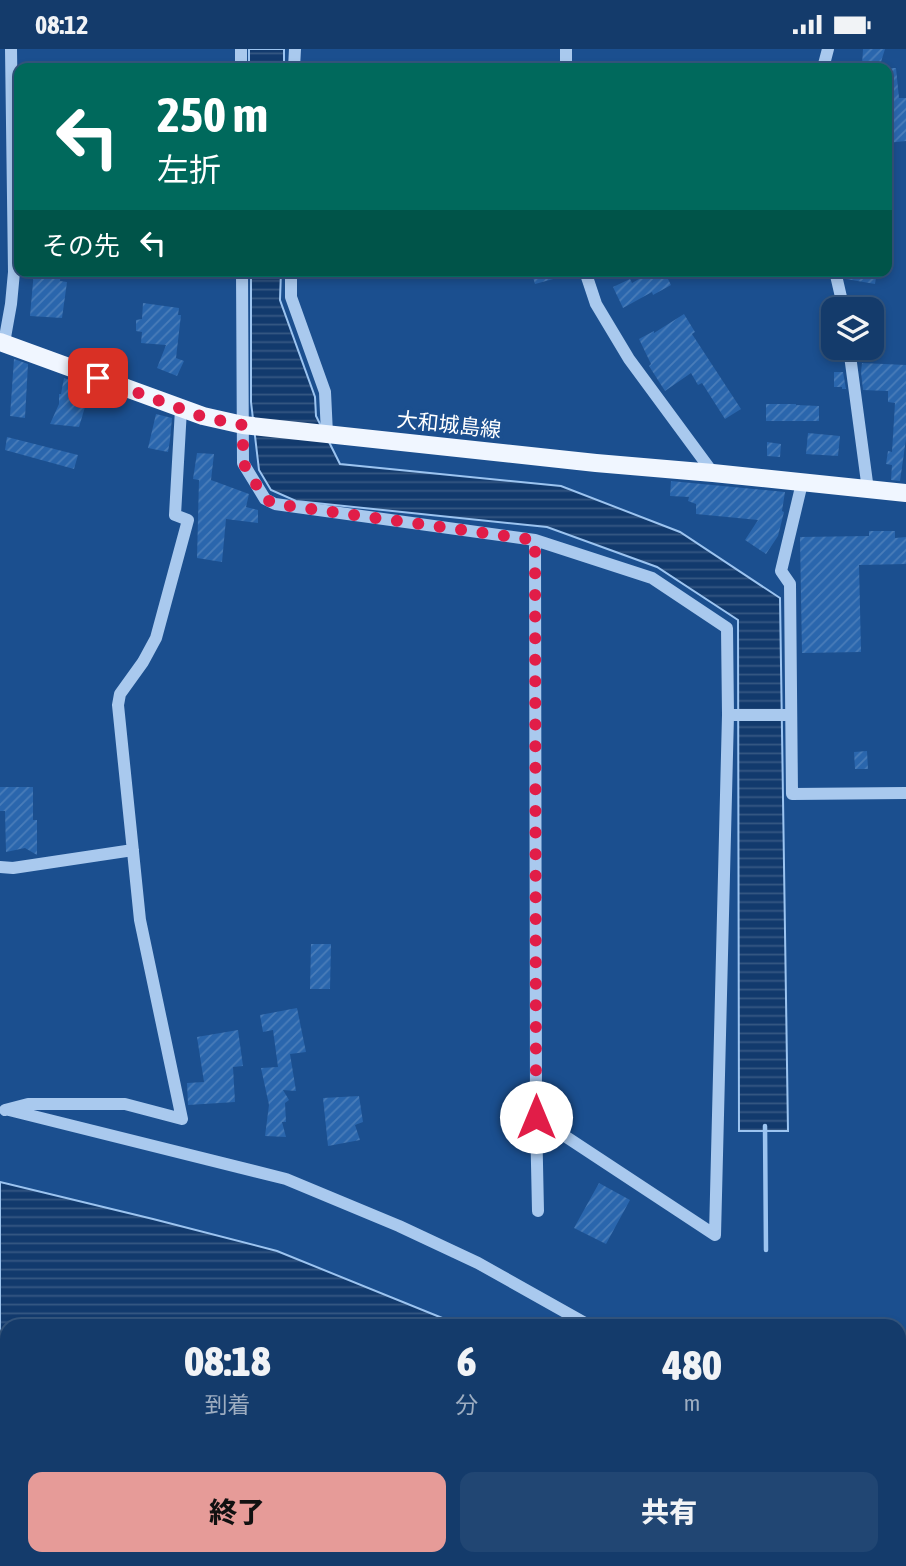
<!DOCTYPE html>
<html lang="ja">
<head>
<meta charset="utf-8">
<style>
	:root { --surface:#143b6b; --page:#214673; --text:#f1f3f6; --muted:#9dadc1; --line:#33557e; --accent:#e69b98 }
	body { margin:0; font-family:"Asap Condensed","Noto Sans JP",sans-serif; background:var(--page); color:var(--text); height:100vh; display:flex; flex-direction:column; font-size:26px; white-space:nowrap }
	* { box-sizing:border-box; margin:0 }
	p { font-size:23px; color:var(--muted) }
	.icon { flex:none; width:38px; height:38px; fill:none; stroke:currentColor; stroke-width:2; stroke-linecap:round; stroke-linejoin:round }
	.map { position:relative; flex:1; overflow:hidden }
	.drawer { position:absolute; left:0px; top:1270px; width:906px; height:247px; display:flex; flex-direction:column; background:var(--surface); border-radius:21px 21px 0 0; box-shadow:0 4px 10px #0003,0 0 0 2px var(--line) }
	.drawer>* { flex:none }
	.top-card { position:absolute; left:14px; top:14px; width:878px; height:214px; border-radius:14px; box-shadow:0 4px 10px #0003,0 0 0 2px var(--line); background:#00695c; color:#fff; overflow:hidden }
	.tools { position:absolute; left:821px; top:248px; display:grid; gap:14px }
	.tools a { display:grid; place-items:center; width:63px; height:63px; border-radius:14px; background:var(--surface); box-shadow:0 4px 10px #0003,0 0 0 2px var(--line); font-size:35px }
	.pin { position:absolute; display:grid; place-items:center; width:60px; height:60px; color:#fff; margin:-30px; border-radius:14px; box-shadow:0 4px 10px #0006 }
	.me { position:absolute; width:77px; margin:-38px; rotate:0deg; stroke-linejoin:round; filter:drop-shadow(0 0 5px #0008) }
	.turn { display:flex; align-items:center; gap:24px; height:147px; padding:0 28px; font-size:32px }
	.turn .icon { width:91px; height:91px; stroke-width:2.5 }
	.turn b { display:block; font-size:49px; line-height:60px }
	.then { display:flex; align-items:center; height:66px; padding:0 28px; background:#0003; gap:14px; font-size:26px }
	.eta { display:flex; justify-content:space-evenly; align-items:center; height:119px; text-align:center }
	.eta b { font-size:42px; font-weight:800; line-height:49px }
	.button { display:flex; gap:14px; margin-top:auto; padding:14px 28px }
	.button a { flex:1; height:80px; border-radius:14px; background:var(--accent); color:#111; font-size:28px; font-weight:800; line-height:80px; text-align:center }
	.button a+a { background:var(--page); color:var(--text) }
	.status { display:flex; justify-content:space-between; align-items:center; height:49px; padding:0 35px; background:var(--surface); direction:ltr }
	.status svg { height:19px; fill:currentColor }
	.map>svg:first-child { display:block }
	.water { fill:url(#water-rules); stroke:#9cc4f0; stroke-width:2 }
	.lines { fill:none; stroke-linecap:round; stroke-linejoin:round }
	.stream { stroke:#9cc4f0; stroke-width:4.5 }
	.building { fill:url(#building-hatch) }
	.minor { stroke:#a9c9ee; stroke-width:12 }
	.major { stroke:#f0f6ff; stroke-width:18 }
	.route { stroke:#e11d48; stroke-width:12; stroke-dasharray:0 21.6 }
	.labels { text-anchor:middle; stroke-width:7; stroke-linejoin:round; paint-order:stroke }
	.street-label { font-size:21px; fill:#fff; stroke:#1b4f8f }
</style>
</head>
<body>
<div class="status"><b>08:12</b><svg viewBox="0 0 49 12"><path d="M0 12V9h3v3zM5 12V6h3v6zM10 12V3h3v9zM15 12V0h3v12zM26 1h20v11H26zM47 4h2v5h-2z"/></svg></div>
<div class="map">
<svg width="906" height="1517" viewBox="0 0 906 1517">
	<defs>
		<pattern id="water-rules" width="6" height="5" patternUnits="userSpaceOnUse" patternTransform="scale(1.75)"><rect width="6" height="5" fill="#123a6d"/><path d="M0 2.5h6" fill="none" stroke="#365883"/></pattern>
		<pattern id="building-hatch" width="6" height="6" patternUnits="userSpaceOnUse" patternTransform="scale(1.75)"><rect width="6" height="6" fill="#2a66ad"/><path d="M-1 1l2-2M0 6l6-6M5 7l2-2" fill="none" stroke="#4a7db9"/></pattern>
	</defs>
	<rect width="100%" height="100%" fill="#1b4f8f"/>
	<path class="water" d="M 249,0 L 284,0 L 284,19 L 249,19 Z
		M 251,222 L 281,222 L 280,251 L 315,348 L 316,367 L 340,415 L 561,437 L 680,483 L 780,549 L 788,1082 L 739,1082 L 738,571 L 657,518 L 547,478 L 296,452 L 271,441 L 259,421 L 251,353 Z
		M 0,1133 L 153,1170 L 277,1202 L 462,1277 L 7,1278 L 7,1378 L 0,1379 Z
		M 385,1510 L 769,1510 L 776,1517 L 397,1517 Z"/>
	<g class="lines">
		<path class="stream" d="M 765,1077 L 766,1201
			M 903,1444 L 906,1447"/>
	</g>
	<path class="building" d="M 863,0 L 885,0 L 880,16 L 876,18 L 862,17 Z
		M 887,19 L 896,19 L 899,49 L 906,49 L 906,92 L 887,94 Z
		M 34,222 L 61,222 L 60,232 L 67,233 L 62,269 L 30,267 Z
		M 531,222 L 568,222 L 568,226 L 535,235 Z
		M 653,222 L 664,222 L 671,236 L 653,246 L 652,243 L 623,259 L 613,238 L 630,230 L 632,234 Z
		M 844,222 L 877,222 L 875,235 L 846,230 Z
		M 143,254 L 179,259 L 178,266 L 181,266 L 176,309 L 184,312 L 177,327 L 157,319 L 166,296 L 141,294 L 142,283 L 136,282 L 136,271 L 142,270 Z
		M 684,265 L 695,283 L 692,285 L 741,360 L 725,370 L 702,334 L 698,336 L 691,324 L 665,342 L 649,317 L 651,315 L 639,290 L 654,282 L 654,284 Z
		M 14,310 L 28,315 L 25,369 L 10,367 Z
		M 862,314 L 906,316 L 906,390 L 900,432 L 891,431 L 892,416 L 886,415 L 888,402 L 892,403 L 895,354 L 888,353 L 888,342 L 863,341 L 861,323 Z
		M 834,323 L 843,323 L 846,340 L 842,340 L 842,338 L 834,338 Z
		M 64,329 L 91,338 L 79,378 L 50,375 L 59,355 L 59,345 L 61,345 Z
		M 766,355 L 796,355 L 796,356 L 819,357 L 819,372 L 766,372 Z
		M 156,365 L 172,369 L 170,391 L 168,403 L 148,399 Z
		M 808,384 L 840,387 L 838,407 L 806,405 Z
		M 7,388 L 78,406 L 74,420 L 5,401 Z
		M 767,393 L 781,395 L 780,408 L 767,407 Z
		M 197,404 L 214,405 L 211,431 L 249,445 L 246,458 L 258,461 L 258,474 L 226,470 L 222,513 L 197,509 L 199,431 L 193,430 Z
		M 671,432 L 785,443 L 782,462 L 784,463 L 778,487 L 766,505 L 745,491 L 758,471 L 696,465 L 696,455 L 688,452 L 689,448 L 670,447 Z
		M 869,482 L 895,482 L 895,489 L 906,488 L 906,515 L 859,516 L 861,603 L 802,604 L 800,488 L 869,487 Z
		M 867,702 L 868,720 L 855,720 L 854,703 Z
		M 0,738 L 33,738 L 33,771 L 37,771 L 37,806 L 25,799 L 6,803 L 5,762 L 0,762 Z
		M 311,895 L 331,895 L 330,940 L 310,940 Z
		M 297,959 L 306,1003 L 290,1005 L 296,1042 L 283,1041 L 289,1051 L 285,1054 L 286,1073 L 282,1073 L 286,1088 L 265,1087 L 269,1056 L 261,1019 L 278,1018 L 273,981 L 263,983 L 260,966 Z
		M 238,981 L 243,1017 L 233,1018 L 235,1053 L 188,1056 L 187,1034 L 204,1033 L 197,988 Z
		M 359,1047 L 363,1073 L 355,1076 L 360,1091 L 328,1097 L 323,1049 Z
		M 599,1134 L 630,1151 L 606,1195 L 574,1179 Z"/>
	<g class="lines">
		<path class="minor" d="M 241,0 L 241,19
			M 294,19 L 295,0
			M 566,19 L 566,0
			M 823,19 L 828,0
			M 242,222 L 243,414 L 265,450 L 275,455 L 535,491 L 652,529 L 727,579 L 728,666 L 715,1186 L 536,1068
			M 291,222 L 291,248 L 325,343 L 327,385
			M 585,222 L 596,255 L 629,310 L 713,424
			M 835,222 L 844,261
			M 4,294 L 11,255 L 14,223 L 11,0
			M 849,299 L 868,441
			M 802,434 L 781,522 L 790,535 L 792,745 L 906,744
			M 535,491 L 536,1068 L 538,1162
			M 728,666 L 791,666
			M 0,818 L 13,819 L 133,801
			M 5,1061 L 28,1055 L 125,1055 L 182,1070 L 140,871 L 118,656 L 120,645 L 143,613 L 156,589 L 188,471 L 175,466 L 181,360
			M 9,1061 L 286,1130 L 399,1177 L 478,1214 L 592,1278
			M 0,1500 L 7,1504
			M 900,1508 L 906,1515
			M 18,1510 L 32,1517"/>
		<path class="major" d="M 0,293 L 203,367 L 243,376 L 596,414 L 713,424 L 906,444"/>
	</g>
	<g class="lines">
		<path class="route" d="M 98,329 L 203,368 L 243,376 L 243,414 L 265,450 L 275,455 L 535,491 L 536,1068"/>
	</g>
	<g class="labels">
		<g class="street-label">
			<text transform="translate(449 376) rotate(6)" y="7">大和城島線</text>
		</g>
	</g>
</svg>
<div class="tools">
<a><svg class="icon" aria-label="layers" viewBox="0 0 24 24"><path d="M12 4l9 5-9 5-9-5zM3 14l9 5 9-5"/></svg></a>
</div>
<div class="pin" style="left:98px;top:329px;background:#d93025"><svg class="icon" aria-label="arrive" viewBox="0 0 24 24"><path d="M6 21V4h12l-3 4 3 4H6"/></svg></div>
<svg class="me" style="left:536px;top:1068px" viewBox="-20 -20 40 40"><circle r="19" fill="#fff"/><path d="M0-13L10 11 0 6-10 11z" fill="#e11d48"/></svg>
<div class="top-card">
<div class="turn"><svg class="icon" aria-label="left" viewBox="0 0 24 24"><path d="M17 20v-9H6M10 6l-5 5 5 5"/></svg><div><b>250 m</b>左折</div></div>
<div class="then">その先<svg class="icon" aria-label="left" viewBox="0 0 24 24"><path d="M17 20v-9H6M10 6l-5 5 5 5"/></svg></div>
</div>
<section class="drawer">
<div class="eta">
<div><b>08:18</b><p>到着</p></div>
<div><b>6</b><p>分</p></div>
<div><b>480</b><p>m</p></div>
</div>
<div class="button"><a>終了</a><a>共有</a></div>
</section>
</div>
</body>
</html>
